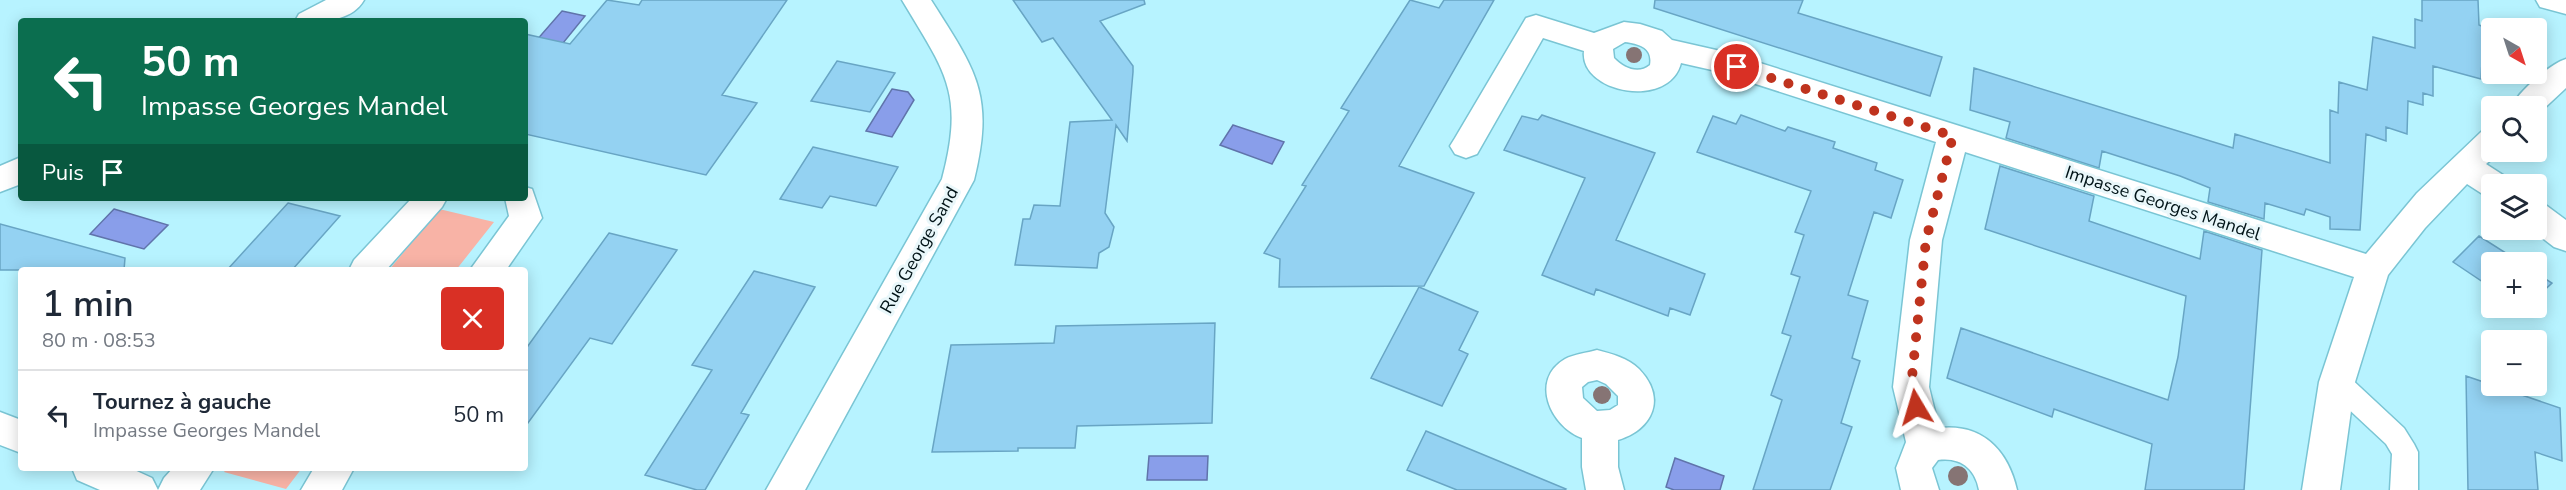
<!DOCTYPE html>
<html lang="fr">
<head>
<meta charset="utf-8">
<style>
	:root { --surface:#fff; --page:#f2f2f3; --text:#1f2937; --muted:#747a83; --line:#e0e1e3 }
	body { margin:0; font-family:"Nunito Sans",sans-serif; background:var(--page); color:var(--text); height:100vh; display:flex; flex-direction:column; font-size:22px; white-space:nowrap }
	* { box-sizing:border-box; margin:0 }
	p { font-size:20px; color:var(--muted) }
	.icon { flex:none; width:33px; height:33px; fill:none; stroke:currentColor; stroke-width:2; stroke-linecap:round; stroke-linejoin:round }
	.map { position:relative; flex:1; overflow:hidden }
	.sheet { position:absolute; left:18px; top:267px; width:510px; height:204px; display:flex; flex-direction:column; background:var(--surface); border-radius:6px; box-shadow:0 3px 15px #0003 }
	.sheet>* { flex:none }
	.top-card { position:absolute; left:18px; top:18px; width:510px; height:183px; border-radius:6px; box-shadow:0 3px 15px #0003; background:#0b6e4f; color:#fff; overflow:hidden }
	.needle { width:39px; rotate:141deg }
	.buttons { position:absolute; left:2481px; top:18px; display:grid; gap:12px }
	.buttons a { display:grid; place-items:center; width:66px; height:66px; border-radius:6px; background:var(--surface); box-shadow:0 3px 15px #0003; font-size:30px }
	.pin { position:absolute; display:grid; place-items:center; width:51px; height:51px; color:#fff; margin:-26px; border:3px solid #fff; border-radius:50%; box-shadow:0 2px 6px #0007 }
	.me { position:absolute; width:66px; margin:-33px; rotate:353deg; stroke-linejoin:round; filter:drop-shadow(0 0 4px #0008) }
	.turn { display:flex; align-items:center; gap:21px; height:126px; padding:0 24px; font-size:27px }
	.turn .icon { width:78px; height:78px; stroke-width:2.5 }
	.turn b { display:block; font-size:42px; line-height:51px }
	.then { display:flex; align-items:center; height:57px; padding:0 24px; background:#0003; gap:12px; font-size:22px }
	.round { display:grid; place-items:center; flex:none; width:63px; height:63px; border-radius:6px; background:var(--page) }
	.summary { display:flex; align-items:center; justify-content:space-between; height:102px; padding:0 24px }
	h1 { font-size:36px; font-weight:600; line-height:45px }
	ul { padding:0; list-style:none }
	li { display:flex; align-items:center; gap:18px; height:90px; padding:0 24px; border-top:2px solid var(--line) }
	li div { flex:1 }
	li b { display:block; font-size:22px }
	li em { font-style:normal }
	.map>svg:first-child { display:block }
	.green { fill:#f8b3a6 }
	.water { fill:#899eea; stroke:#6074ab; stroke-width:1.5 }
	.building { fill:#94d2f2; stroke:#68a5c4; stroke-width:1.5 }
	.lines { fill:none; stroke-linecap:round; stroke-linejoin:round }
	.lane-casing { stroke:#7ac5d4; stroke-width:3 }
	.street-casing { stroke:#7ac5d4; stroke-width:3 }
	.lane { fill:#fff; fill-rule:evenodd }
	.street { fill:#fff; fill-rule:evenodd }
	.tree { fill:#867474 }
	.route { stroke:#bf331e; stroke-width:10; stroke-dasharray:0 18 }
	.labels { text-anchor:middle; stroke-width:6; stroke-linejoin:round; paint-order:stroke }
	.street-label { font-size:18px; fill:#001317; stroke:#e9f7fa }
</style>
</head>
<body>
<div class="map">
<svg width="2566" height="490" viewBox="0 0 2566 490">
	<rect width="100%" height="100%" fill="#b7f3ff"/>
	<path class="green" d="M 439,209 L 494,222 L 456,270 L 389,270 Z
		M 227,468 L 302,468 L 286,489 L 224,472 Z"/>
	<path class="water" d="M 562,11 L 585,16 L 559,48 L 535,42 Z
		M 892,89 L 908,92 L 914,100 L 892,137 L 866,131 Z
		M 1233,125 L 1284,142 L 1272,164 L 1220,145 Z
		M 114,209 L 168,225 L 144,249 L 90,234 Z
		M 1149,456 L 1208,456 L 1207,480 L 1147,480 Z
		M 1675,458 L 1724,476 L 1720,490 L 1674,490 L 1666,487 Z"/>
	<path class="building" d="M 607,0 L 639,5 L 642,0 L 787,0 L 722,95 L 757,103 L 706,175 L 525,134 L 525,34 L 570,44 Z
		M 1013,0 L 1144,0 L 1145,4 L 1100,21 L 1133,66 L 1133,72 L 1127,141 L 1116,125 L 1105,213 L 1114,227 L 1109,247 L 1099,253 L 1097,268 L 1015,265 L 1023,219 L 1030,219 L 1034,205 L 1060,206 L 1070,122 L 1112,120 L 1053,38 L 1042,42 Z
		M 1410,0 L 1439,8 L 1444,0 L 1494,0 L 1399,166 L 1474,193 L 1424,286 L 1279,287 L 1280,259 L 1264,253 L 1306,186 L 1302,185 L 1349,111 L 1341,108 Z
		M 1655,0 L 1803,0 L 1798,13 L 1942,57 L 1930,96 L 1654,8 Z
		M 2422,0 L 2478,0 L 2479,25 L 2484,27 L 2481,79 L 2433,66 L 2433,96 L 2423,93 L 2423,105 L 2408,101 L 2407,134 L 2386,127 L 2386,141 L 2366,134 L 2360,230 L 2330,229 L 2330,217 L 2306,209 L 2304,215 L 2265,203 L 2264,219 L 2208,202 L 2210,188 L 2180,176 L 2102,151 L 2099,168 L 2006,138 L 2010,122 L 1970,110 L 1974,68 L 2233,148 L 2235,134 L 2330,163 L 2330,110 L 2338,113 L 2339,82 L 2367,90 L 2373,37 L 2415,48 L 2415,19 L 2422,21 Z
		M 837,61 L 895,73 L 870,112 L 811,101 Z
		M 1542,115 L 1655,153 L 1616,240 L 1705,274 L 1690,315 L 1670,308 L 1668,316 L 1596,289 L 1594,295 L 1542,275 L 1585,178 L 1504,150 L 1522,116 L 1538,120 Z
		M 1741,115 L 1785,131 L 1788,127 L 1835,142 L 1833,148 L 1877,163 L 1875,170 L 1903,180 L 1891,218 L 1874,212 L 1848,295 L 1868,301 L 1852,358 L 1860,361 L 1841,423 L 1852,427 L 1830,490 L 1753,490 L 1782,400 L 1771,395 L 1791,336 L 1782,333 L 1800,277 L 1791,274 L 1804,235 L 1795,232 L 1811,191 L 1697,152 L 1713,116 L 1736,124 Z
		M 813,147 L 898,167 L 876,206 L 830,196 L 822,208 L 780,199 Z
		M 2000,166 L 2094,196 L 2089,221 L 2200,259 L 2204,231 L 2262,250 L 2244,490 L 2145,490 L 2152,444 L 2054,409 L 2052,417 L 1947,378 L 1961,328 L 2168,400 L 2178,357 L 2186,296 L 1985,229 Z
		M 288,203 L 340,216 L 292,270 L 227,270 Z
		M 0,224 L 125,258 L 124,270 L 0,270 Z
		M 609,233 L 677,250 L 612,344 L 590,338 L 525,427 L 525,350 Z
		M 2479,236 L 2520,262 L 2492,262 L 2492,288 L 2453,262 Z
		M 754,271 L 815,287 L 741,413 L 749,415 L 705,490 L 697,490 L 645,475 L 712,370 L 692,365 Z
		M 2536,273 L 2552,283 L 2536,298 Z
		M 1419,287 L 1478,312 L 1459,350 L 1468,354 L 1442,406 L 1371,378 Z
		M 1215,323 L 1212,423 L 1077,426 L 1075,448 L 1018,448 L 1018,451 L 932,452 L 951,345 L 1054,343 L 1056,326 Z
		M 2466,376 L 2560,408 L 2562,461 L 2535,452 L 2538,490 L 2468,490 Z
		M 1426,431 L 1566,489 L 1565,490 L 1457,490 L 1407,470 Z"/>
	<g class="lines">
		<g class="lane-casing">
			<path id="lane" d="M 2337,371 L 2346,374 L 2404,428 L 2414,444 L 2418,452 L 2418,490 L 2390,490 L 2392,454 L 2386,444 L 2328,390 L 2324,382 L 2328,374 Z"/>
		</g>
		<g class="street-casing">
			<path id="street" d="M 326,0 L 364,0 C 350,24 318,21 295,21 L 299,14 Z
				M 902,0 L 931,0 C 976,71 995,94 974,180 L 805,490 L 766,490 L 942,179 C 965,92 945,72 902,0 Z
				M 2536,0 L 2566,0 L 2566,14 L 2540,7 Z
				M 1536,15 L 1594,33 L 1624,22 L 1640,24 L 1662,31 L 1672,40 L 1725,52 L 2366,254 L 2417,193 L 2481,132 L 2492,128 L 2492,152 L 2500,152 L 2486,164 L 2503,175 L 2508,184 L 2492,184 L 2492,196 L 2481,193 L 2467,184 L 2425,228 L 2388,275 L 2355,382 L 2340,490 L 2302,490 L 2319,382 L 2354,277 L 1965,152 L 1942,240 L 1929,387 L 1939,428 C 1982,423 2008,450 2017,490 L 1979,490 C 1975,468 1960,457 1938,460 L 1932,468 L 1939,490 L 1901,490 L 1896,468 L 1906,442 L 1893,387 L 1910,240 L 1936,142 L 1712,70 L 1681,63 C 1669,110 1579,93 1584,51 L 1543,38 L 1477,154 L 1466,158 L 1455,154 L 1450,146 L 1455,138 L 1526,18 ZM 1625,42 C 1640,44 1653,48 1650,65 C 1638,75 1624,68 1614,58 L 1613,49 Z
				M 2566,59 L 2566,88 L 2538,114 L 2536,106 L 2512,106 C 2519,91 2550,64 2566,59 Z
				M 21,157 L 21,184 L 0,192 L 0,166 Z
				M 525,187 L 532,189 L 542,218 L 506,270 L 470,270 L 509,216 L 505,198 L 525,198 Z
				M 412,198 L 447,198 L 442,207 L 386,270 L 349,270 L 354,260 Z
				M 2536,202 L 2547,206 L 2566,220 L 2566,251 L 2554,247 L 2532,230 L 2536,230 Z
				M 1597,350 C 1612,354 1628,358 1639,369 C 1667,398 1653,429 1618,440 L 1618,467 L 1624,490 L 1586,490 L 1582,467 L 1582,438 C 1551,427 1529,380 1565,359 C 1574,354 1587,353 1597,350 ZM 1597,380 L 1606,384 L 1618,396 L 1618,405 L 1610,410 L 1597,411 L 1583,398 L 1582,387 L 1588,382 Z
				M 0,412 L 21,420 L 21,453 L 0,445 Z
				M 72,468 L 130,468 L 152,478 L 158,490 L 100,490 L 77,480 Z
				M 173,468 L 214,468 L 200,490 L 158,490 L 164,478 Z
				M 314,468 L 354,468 L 342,490 L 301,490 Z"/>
		</g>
		<use href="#lane" class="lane"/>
		<use href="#street" class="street"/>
	</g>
	<g class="tree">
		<circle cx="1634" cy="55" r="8"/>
		<circle cx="1602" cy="395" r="9"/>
		<circle cx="1958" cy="476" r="10"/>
	</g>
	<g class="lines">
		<path class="route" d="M 1737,67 L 1953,136 L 1926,240 L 1911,387 L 1916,407"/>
	</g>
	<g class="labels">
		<g class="street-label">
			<text transform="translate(2163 203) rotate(18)" y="6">Impasse Georges Mandel</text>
			<text transform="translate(919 250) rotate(-61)" y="6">Rue George Sand</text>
		</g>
	</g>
</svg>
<div class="buttons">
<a><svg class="needle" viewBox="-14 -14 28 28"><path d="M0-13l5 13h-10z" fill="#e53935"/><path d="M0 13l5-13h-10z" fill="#747a83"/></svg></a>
<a><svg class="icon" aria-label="search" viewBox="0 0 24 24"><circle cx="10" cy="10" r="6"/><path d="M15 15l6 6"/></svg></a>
<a><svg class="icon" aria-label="layers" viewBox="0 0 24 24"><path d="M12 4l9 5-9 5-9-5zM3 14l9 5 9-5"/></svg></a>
<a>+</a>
<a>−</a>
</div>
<div class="pin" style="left:1737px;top:67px;background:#d93025"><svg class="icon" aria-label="arrive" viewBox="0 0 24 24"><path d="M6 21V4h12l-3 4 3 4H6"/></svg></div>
<svg class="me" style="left:1916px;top:407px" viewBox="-20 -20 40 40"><path d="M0-17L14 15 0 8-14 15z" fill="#bf331e" stroke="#fff" stroke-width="4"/></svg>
<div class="top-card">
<div class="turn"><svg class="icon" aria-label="left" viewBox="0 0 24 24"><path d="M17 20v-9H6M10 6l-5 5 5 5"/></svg><div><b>50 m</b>Impasse Georges Mandel</div></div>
<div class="then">Puis<svg class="icon" aria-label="arrive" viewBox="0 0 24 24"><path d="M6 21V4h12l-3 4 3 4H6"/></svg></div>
</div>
<section class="sheet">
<div class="summary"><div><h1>1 min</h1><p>80 m · 08:53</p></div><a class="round" style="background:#d93025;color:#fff"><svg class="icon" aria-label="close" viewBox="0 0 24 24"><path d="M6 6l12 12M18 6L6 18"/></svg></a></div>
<ul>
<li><svg class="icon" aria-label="left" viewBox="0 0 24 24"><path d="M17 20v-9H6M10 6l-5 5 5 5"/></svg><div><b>Tournez à gauche</b><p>Impasse Georges Mandel</p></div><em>50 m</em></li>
</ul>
</section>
</div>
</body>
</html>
